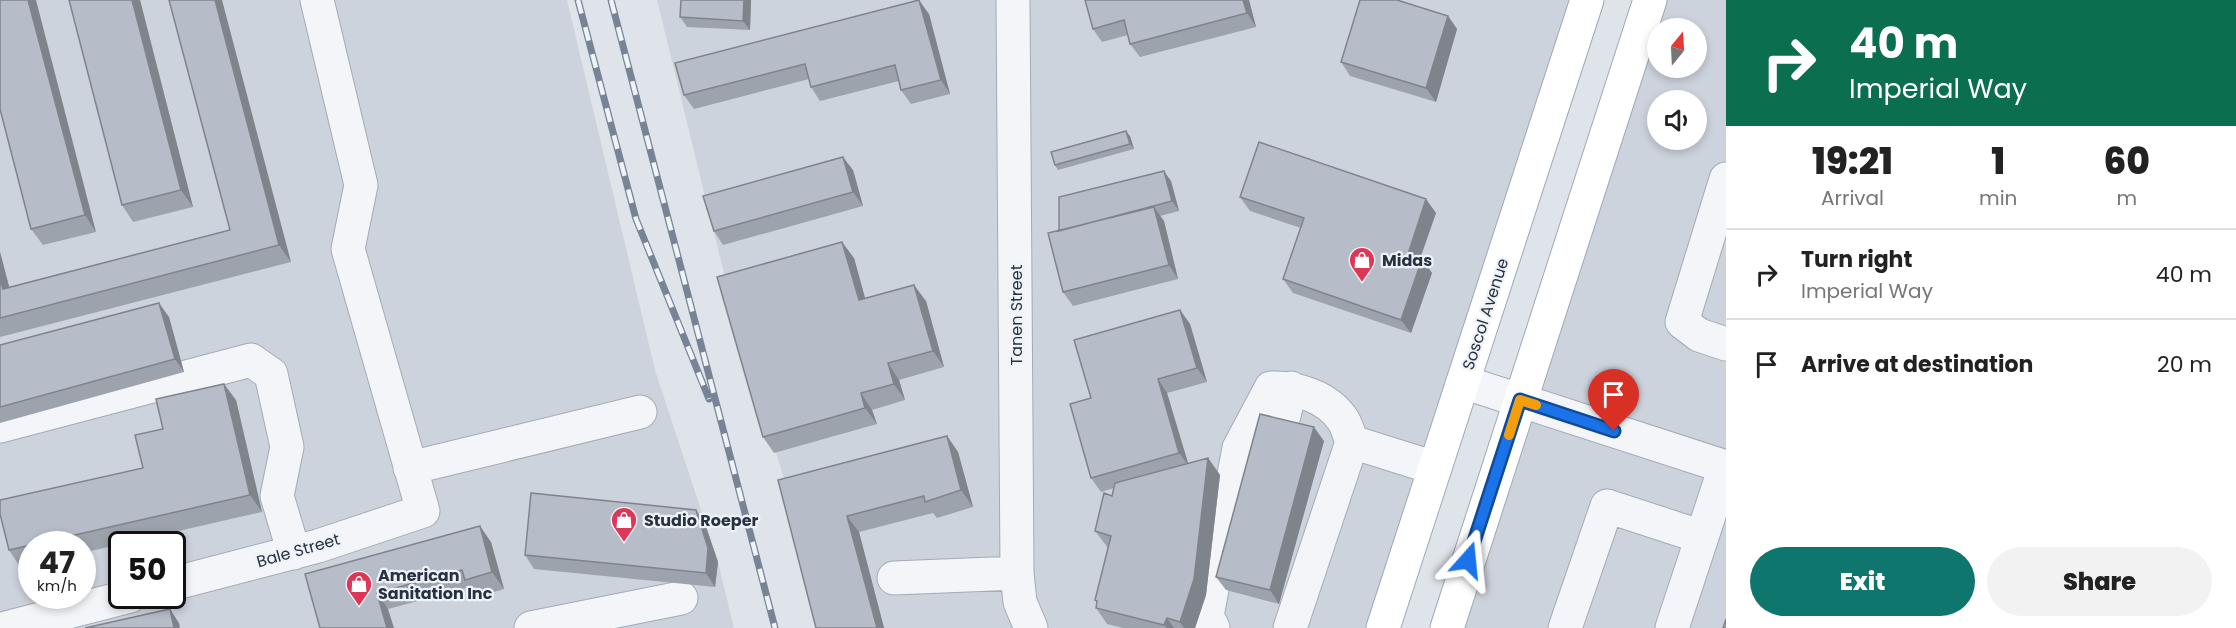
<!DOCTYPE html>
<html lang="en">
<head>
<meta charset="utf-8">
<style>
	:root { --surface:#fff; --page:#f2f2f2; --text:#222; --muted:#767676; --line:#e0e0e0; --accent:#0f766e }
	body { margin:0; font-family:Poppins,sans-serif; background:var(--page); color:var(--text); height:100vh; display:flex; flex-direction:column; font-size:22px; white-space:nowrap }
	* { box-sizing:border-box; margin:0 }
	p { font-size:20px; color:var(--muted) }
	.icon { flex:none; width:33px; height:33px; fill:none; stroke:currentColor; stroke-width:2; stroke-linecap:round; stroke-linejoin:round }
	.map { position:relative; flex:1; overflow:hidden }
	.drawer { display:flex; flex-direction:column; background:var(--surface); width:510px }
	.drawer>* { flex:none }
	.hud { background:#0b6e4f; color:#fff; overflow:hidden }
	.needle { width:39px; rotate:18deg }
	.fabs { position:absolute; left:1647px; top:18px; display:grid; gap:12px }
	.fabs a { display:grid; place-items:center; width:60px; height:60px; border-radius:50%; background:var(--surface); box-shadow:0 3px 9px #0003; font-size:30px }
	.speed { position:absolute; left:18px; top:531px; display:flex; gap:12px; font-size:30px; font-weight:700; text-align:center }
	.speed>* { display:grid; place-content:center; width:78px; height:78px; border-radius:50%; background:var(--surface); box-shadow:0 3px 9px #0003; line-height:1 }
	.speed small { font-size:15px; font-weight:400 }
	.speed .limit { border:3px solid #111; border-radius:9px; background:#fff; color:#111 }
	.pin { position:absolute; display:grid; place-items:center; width:51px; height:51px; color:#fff; margin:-62px -26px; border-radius:50% 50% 50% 0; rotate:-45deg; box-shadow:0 0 6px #0007 }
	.pin .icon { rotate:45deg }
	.me { position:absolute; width:66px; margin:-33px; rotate:18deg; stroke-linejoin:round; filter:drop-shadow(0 0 4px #0008) }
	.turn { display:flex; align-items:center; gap:21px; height:126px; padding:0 24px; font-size:27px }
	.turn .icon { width:78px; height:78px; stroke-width:2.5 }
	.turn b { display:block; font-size:42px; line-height:51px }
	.eta { display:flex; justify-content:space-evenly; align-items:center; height:102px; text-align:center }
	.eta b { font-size:36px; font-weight:800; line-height:42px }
	.cta { display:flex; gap:12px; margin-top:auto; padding:12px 24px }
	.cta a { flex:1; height:69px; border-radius:36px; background:var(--accent); color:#fff; font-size:24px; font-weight:800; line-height:69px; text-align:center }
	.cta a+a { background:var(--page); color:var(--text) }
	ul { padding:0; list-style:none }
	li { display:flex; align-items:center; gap:18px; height:90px; padding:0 24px; border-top:2px solid var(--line) }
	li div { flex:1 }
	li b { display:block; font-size:22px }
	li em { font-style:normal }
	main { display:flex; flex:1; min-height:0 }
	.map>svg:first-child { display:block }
	.built { fill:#cdd3dd; fill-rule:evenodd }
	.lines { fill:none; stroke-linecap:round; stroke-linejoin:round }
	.minor-casing { stroke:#a4abb5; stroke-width:35 }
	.major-casing { stroke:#9da9b7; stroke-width:35 }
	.minor { stroke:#f3f5f8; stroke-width:33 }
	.major { stroke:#fff; stroke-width:33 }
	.rail-casing { stroke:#778496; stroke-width:7 }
	.rail { stroke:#eff3f7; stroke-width:4.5; stroke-dasharray:14; stroke-linecap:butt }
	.wall { fill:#9da3ac }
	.shaded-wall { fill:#7f848c }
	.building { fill:#b6bdc8; stroke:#7f848c; stroke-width:1.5 }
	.route-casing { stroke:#114b97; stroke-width:15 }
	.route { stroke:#1a73e8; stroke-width:10 }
	.slow { stroke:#f59e0b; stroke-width:10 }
	.labels { text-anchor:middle; stroke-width:4.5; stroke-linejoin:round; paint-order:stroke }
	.poi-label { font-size:16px; font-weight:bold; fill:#263243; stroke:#eff3f7; text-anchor:start }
	.street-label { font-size:16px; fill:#263243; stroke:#eff3f7 }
</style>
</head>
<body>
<main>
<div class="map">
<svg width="1726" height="628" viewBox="0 0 1726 628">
	<rect width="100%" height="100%" fill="#dfe4ea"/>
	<path class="built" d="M 0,0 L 567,0 L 655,370 L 718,562 L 734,628 L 0,628 ZM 32,544 L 82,544 L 82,596 L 32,596 ZM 122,544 L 172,544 L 172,596 L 122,596 Z
		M 657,0 L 1587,0 L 1383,628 L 823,628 L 789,496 L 729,294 Z
		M 1650,0 L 1726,0 L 1726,628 L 1447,628 ZM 1658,28 L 1696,28 L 1696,68 L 1658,68 ZM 1658,100 L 1696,100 L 1696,140 L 1658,140 Z"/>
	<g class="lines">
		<g class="minor-casing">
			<path id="minor" d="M 1013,0 L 1017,573 L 1020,602 L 1031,628
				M 1726,179 L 1682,322 L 1699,335 L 1726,344
				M 1463,382 L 1726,467
				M 0,426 L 251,360 L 271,374 L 287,447 L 277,496 L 294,553
				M 1280,431 L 1291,388
				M 1352,442 L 1435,468
				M 410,468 L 640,412
				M 894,578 L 1017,573
				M 172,584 L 318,546 L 423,511 L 348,249 L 361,185 L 317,0
				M 6,628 L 130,596
				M 531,628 L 681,598
				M 1213,628 L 1207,616 L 1239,448 L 1271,388 C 1296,387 1328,397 1343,420 C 1347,426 1349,435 1352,442 L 1290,628
				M 1565,628 L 1607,506 L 1702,537
				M 1672,628 L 1725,467"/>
		</g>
		<g class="major-casing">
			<path id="major" d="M 1383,628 L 1587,0
				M 1447,628 L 1650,0"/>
		</g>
		<use href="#minor" class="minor"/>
		<use href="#major" class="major"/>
		<g class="rail-casing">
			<path id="rail" d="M 578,0 L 636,219 L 709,399
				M 611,0 L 775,628"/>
		</g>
		<use href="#rail" class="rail"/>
	</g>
	<path class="wall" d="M 0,0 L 96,232 L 43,245 L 31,229 Z
		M 69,0 L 140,0 L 193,207 L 133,222 L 122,205 Z
		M 169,0 L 291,262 L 0,337 L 0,252 L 9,287 L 230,230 Z
		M 751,0 L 750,30 L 687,27 L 680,17 Z
		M 1085,0 L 1249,0 L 1256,27 L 1140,57 L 1130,44 L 1128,35 L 1102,42 L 1093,29 Z
		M 929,14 L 950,94 L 911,104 L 901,90 L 899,81 L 820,101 L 811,87 L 809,79 L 694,109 L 684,95 Z
		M 1448,16 L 1457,29 L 1436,102 L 1350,76 L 1341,62 Z
		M 1130,136 L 1134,149 L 1058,170 L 1055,165 Z
		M 853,170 L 863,206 L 723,245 L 714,231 Z
		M 1171,181 L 1179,211 L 1160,216 L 1164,221 L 1178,279 L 1073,306 L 1063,292 L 1059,231 Z
		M 1240,197 L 1436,213 L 1420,259 L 1422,259 L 1432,273 L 1411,333 L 1293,293 L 1283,279 L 1301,228 L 1250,211 Z
		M 854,258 L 865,298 L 926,301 L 944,367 L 899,380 L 905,400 L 872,410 L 877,424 L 774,453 L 763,437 Z
		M 1180,310 L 1190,324 L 1207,382 L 1167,393 L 1188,464 L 1208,458 L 1220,475 L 1206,595 L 1195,628 L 1123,628 L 1107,624 L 1096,608 L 1097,603 L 1095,600 L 1108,548 L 1095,531 L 1112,496 L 1114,488 L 1101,492 L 1091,478 L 1091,398 Z
		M 169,317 L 184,372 L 0,423 L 0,345 Z
		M 236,400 L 262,512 L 82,553 L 82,544 L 32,544 L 32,564 L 20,567 L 9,550 L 143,468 L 163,429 Z
		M 947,436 L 958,452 L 973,507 L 937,518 L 933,513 L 859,532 L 884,628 L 816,628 L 778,480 Z
		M 1324,441 L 1279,604 L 1226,590 L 1216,577 Z
		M 696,510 L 705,524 L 718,562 L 715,587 L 534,569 L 525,555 Z
		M 491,542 L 504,589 L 477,597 L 470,587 L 388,609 L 305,574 Z"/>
	<path class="shaded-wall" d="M 28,0 L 36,0 L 96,232 L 85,215 Z
		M 132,0 L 140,0 L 193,207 L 181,190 Z
		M 215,0 L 222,0 L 291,262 L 279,245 Z
		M 744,0 L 751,0 L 750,30 L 743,21 Z
		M 919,0 L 929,14 L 950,94 L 941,80 Z
		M 1243,0 L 1249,0 L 1256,27 L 1247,13 Z
		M 1448,16 L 1457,29 L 1436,102 L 1426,88 Z
		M 1126,131 L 1130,136 L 1134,149 L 1130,144 Z
		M 843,157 L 853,170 L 863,206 L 853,192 Z
		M 1164,171 L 1171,181 L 1179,211 L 1172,201 Z
		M 1426,199 L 1436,213 L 1417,267 L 1408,254 Z
		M 1154,207 L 1164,221 L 1178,279 L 1169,265 Z
		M 842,242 L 854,258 L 870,316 L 859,300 Z
		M 0,252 L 14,305 L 3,289 L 0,279 Z
		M 1422,259 L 1432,273 L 1411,333 L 1401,320 Z
		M 914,285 L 926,301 L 944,367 L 933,351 Z
		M 159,303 L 169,317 L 184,372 L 175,359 Z
		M 1180,310 L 1190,324 L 1207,382 L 1197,368 Z
		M 888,363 L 899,380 L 905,400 L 894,384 Z
		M 1158,379 L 1167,393 L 1189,466 L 1179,453 Z
		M 224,384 L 236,400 L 262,512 L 250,495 Z
		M 861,393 L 872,410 L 877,424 L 865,408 Z
		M 1314,427 L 1324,441 L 1279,604 L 1270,590 Z
		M 947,436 L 958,452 L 973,507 L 961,490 Z
		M 1208,458 L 1220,475 L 1206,595 L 1195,628 L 1184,628 L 1180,622 Z
		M 696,510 L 705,524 L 718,562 L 715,587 L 706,573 Z
		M 847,516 L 859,532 L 884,628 L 877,628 Z
		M 480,526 L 491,542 L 504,589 L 492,572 Z
		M 377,593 L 388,609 L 394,628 L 387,628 Z
		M 170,609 L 179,623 L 180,628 L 174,628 Z
		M 1167,618 L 1174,628 L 1167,628 L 1164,625 Z"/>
	<path class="building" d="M 0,0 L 28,0 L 85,215 L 31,229 L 0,109 Z
		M 69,0 L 132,0 L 181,190 L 122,205 Z
		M 169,0 L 215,0 L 279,245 L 0,318 L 0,279 L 3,289 L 230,230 Z
		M 681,0 L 744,0 L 743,21 L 680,17 Z
		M 919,0 L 941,80 L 901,90 L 895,65 L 811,87 L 805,64 L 684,95 L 675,63 Z
		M 1085,0 L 1243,0 L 1247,13 L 1130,44 L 1124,20 L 1093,29 Z
		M 1360,0 L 1397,0 L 1448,16 L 1426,88 L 1341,62 Z
		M 1126,131 L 1130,144 L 1055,165 L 1051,152 Z
		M 1259,142 L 1426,199 L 1408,254 L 1422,259 L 1401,320 L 1283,279 L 1304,218 L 1240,197 Z
		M 843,157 L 853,192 L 714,231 L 703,196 Z
		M 1164,171 L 1172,201 L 1059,231 L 1059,197 Z
		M 1154,207 L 1169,265 L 1063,292 L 1048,233 Z
		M 842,242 L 859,300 L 914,285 L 933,351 L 888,363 L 894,384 L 861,393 L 865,408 L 763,437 L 717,277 Z
		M 159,303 L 175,359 L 0,407 L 0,345 Z
		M 1180,310 L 1197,368 L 1158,379 L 1179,453 L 1091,478 L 1070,404 L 1091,398 L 1074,340 Z
		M 224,384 L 250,495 L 9,550 L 0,514 L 0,500 L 143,468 L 135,435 L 163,429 L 156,399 Z
		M 1260,414 L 1314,427 L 1270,590 L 1216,577 Z
		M 947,436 L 961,490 L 925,502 L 924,496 L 847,516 L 877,628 L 816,628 L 778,480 Z
		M 1208,458 L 1194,579 L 1180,622 L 1167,618 L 1164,625 L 1096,608 L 1097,601 L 1095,600 L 1111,536 L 1095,531 L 1104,493 L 1112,496 L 1115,483 Z
		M 531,493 L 696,510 L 708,548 L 706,573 L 525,555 Z
		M 480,526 L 492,572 L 465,580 L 462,570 L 377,593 L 387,628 L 320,628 L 305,574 Z
		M 170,609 L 174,628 L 85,628 Z
		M 1726,619 L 1726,628 L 1723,628 Z"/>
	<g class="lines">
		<g class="route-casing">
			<path id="route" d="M 1468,560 L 1520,400 L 1614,431"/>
		</g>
		<use href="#route" class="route"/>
		<path class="slow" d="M 1509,435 L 1520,400 L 1536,405"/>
	</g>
	<defs>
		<g id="shop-pin" transform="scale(1.35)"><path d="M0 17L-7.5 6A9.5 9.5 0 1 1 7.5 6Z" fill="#dd3656" stroke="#eff3f7"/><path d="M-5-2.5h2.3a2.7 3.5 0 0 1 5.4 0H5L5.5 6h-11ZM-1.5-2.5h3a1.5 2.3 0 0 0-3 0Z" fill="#fff"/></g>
	</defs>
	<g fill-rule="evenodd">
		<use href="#shop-pin" x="1362" y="260"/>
		<use href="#shop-pin" x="624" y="520"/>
		<use href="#shop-pin" x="359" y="584"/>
	</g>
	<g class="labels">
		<g class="poi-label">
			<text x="1382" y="266">Midas</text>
			<text x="644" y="526">Studio Roeper</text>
			<text x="378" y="581">American<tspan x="378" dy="18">Sanitation Inc</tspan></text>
		</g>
		<g class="street-label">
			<text transform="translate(1485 314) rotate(-72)" y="6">Soscol Avenue</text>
			<text transform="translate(1016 315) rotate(-90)" y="6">Tanen Street</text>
			<text transform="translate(298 550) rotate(-16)" y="6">Bale Street</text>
		</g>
	</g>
</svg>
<div class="fabs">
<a><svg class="needle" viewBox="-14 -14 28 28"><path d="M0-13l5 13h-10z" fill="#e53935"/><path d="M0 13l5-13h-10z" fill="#767676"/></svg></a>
<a><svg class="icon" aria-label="sound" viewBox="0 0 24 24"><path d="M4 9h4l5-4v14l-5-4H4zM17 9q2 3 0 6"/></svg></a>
</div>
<div class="speed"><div>47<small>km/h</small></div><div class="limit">50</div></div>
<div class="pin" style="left:1614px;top:431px;background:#d93025"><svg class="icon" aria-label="arrive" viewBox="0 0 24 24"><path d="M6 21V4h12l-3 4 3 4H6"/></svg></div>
<svg class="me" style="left:1468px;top:560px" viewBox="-20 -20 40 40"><path d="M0-17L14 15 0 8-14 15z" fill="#1a73e8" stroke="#fff" stroke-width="4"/></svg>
</div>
<section class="drawer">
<div class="hud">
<div class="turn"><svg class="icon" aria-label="right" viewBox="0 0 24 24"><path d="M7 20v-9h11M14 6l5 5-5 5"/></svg><div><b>40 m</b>Imperial Way</div></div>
</div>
<div class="eta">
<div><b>19:21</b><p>Arrival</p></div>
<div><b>1</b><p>min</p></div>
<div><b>60</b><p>m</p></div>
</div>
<ul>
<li><svg class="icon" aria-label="right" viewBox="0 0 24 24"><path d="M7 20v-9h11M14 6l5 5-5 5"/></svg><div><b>Turn right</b><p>Imperial Way</p></div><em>40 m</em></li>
<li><svg class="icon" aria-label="arrive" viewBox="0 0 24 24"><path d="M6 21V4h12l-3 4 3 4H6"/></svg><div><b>Arrive at destination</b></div><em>20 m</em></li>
</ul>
<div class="cta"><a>Exit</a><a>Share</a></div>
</section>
</main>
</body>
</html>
